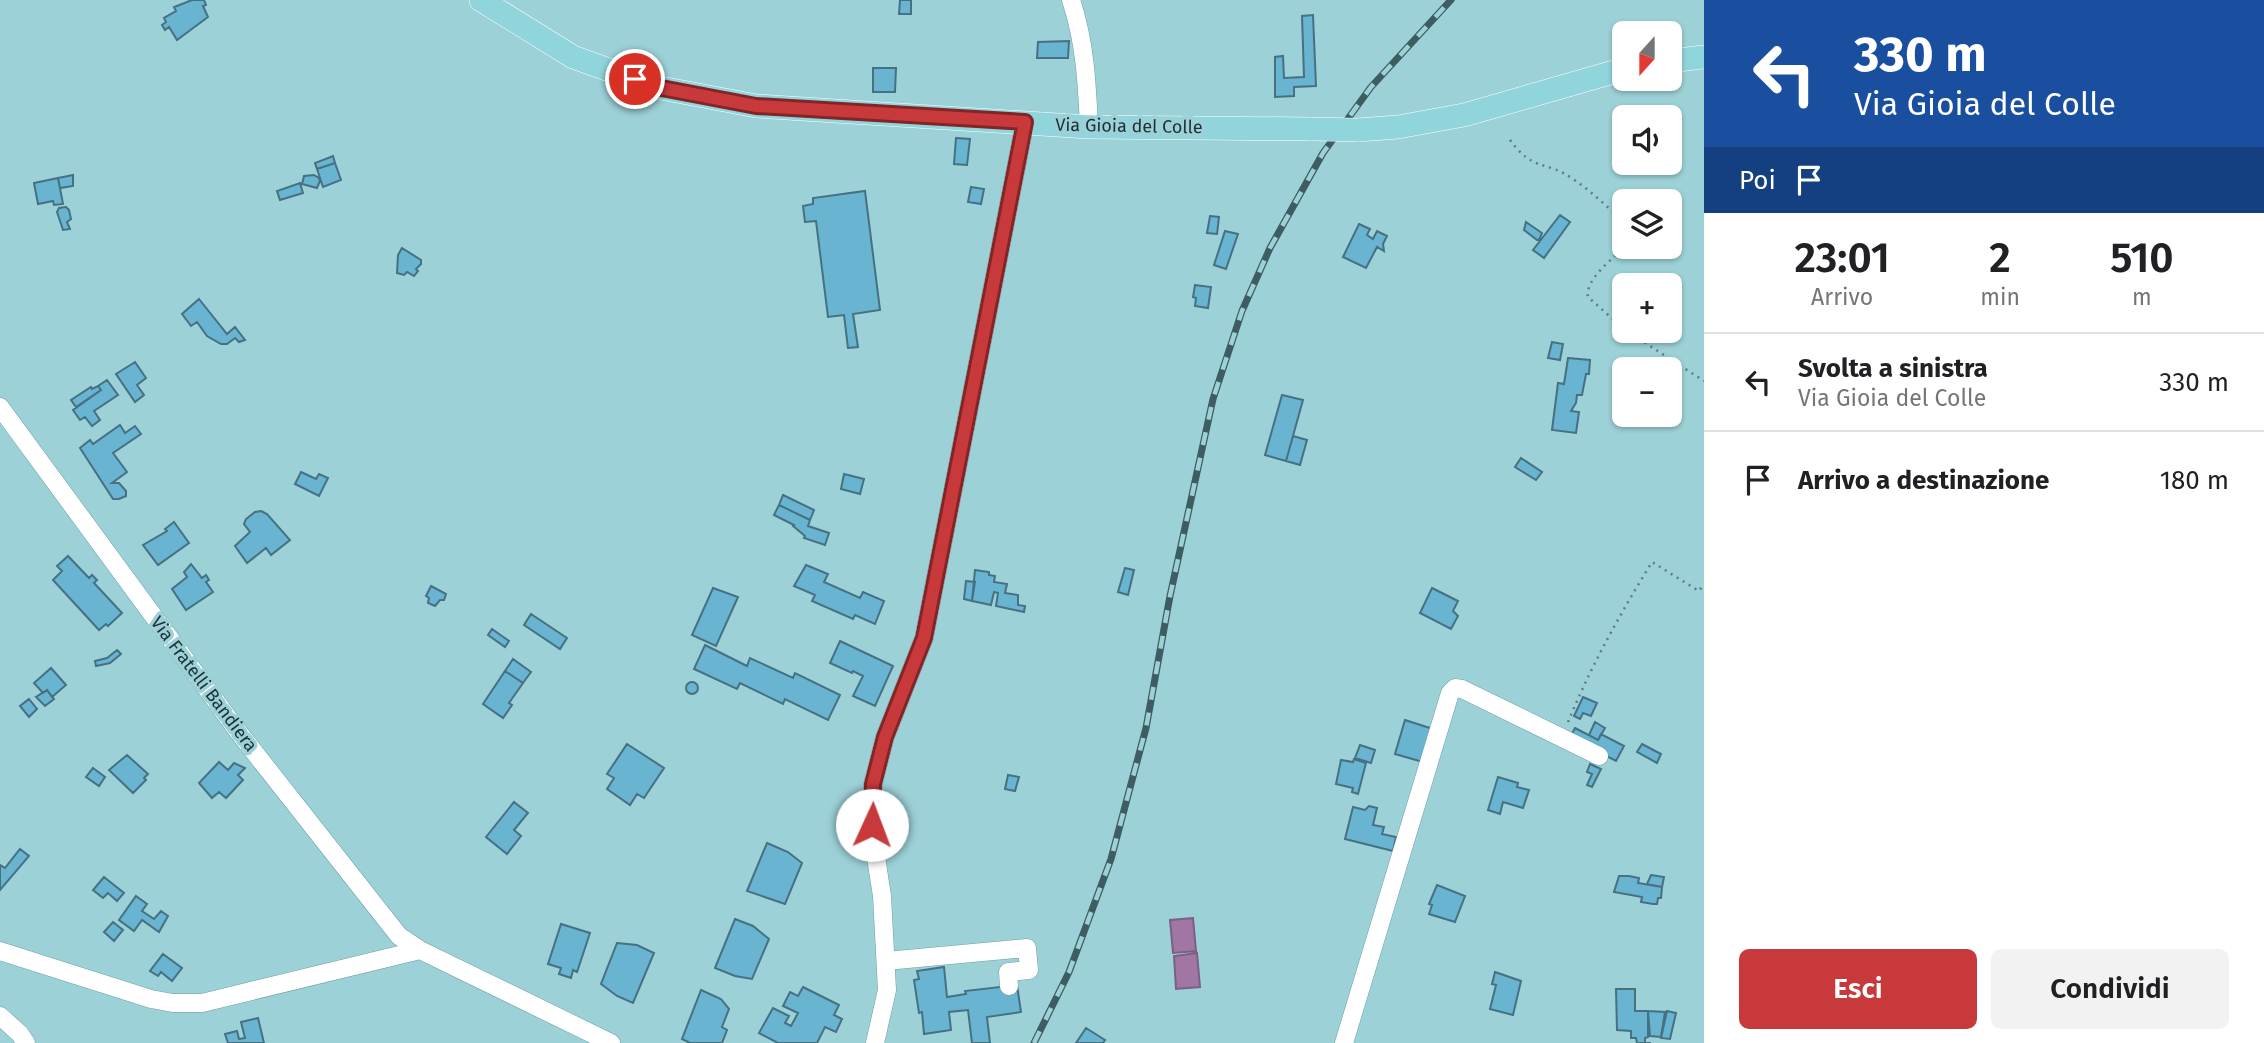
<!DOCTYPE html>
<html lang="it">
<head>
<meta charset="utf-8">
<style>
	:root { --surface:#fff; --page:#f2f2f2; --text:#202124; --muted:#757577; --line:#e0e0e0; --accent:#c8393b }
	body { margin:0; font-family:"Fira Sans",sans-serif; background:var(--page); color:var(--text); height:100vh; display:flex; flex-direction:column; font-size:26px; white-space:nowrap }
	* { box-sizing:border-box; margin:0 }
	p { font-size:23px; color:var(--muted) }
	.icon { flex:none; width:38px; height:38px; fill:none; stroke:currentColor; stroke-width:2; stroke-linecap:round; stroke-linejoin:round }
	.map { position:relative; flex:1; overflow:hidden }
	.panel { display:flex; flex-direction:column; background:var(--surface); width:560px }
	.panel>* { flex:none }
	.top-card { background:#1a4fa0; color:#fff; overflow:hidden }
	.needle { width:46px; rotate:201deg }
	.fabs { position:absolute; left:1612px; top:21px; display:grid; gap:14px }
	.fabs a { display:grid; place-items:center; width:70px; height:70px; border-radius:10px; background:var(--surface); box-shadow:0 2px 5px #0004; font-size:35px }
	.pin { position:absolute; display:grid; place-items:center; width:60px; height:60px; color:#fff; margin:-30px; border:4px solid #fff; border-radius:50%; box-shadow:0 2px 7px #0007 }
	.me { position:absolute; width:77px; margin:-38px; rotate:2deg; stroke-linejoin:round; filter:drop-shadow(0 0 5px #0008) }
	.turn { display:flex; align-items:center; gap:24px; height:147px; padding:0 35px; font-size:32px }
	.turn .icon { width:91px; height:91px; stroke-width:2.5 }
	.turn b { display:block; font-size:49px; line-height:60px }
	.then { display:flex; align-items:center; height:66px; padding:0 35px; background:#0003; gap:14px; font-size:26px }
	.eta { display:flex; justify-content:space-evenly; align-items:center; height:119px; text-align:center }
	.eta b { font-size:42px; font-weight:600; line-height:49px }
	.primary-button { display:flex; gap:14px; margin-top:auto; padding:14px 35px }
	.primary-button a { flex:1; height:80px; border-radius:10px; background:var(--accent); color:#fff; font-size:28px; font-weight:600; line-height:80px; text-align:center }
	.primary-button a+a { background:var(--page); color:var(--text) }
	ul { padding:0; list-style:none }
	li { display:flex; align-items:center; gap:21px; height:98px; padding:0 35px; border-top:2px solid var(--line) }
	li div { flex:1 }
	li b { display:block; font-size:26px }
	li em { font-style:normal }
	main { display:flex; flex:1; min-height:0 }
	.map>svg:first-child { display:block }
	.water { fill:#a175a4; stroke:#796183; stroke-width:2 }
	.building { fill:#68b4d1; stroke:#457182; stroke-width:2 }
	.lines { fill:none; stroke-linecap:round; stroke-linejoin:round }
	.minor-casing { stroke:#6ca0a6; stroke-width:19 }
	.major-casing { stroke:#fff; stroke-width:24 }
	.path { stroke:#597e83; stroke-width:2.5; stroke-dasharray:2 5; stroke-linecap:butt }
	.minor { stroke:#fff; stroke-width:18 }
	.major { stroke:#91d5dc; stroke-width:23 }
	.rail-casing { stroke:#3e5d60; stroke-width:7 }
	.rail { stroke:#9cd1d7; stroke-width:4.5; stroke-dasharray:13; stroke-linecap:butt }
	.major-bridge-casing { stroke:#fff; stroke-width:24; stroke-linecap:butt }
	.major-bridge { stroke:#91d5dc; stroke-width:23 }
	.route-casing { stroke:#822526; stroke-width:18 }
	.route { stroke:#c8393b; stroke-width:12 }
	.labels { text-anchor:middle; stroke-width:7; stroke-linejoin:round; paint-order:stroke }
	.street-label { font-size:18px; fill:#1c3235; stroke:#9cd1d7 }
</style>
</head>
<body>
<main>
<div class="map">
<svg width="1704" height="1043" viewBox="0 0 1704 1043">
	<rect width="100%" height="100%" fill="#9cd1d7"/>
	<path class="water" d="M 1193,918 L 1196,951 L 1173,953 L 1170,920 Z
		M 1197,953 L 1200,987 L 1176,989 L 1174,956 Z"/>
	<path class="building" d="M 192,0 L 204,0 L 206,5 L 203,6 L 208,17 L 177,40 L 169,27 L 165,30 L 162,25 L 166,22 L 164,18 L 176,11 L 174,7 Z
		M 900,0 L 911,0 L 911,14 L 899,14 Z
		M 1313,15 L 1316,86 L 1294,87 L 1294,96 L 1275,97 L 1275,57 L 1283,56 L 1284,78 L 1304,77 L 1302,16 Z
		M 1069,41 L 1068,58 L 1037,58 L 1038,42 Z
		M 873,68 L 896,68 L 895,92 L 873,92 Z
		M 956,138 L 970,139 L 967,165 L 954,164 Z
		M 333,156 L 335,163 L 317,169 L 315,163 Z
		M 335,163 L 341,180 L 323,187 L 317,169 Z
		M 73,175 L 73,186 L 60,188 L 58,178 Z
		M 314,175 L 319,178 L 320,181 L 317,188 L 302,184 L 304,176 Z
		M 58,178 L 63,204 L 54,205 L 53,201 L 38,204 L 34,183 Z
		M 300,183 L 303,193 L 280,200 L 277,191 Z
		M 971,187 L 984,189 L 981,204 L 968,202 Z
		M 865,191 L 880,310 L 853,314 L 858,347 L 848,348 L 844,315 L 828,317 L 816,221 L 805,222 L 803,206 L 813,204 L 813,198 Z
		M 66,207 L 69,210 L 71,219 L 67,222 L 70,229 L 63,230 L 57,212 L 59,208 Z
		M 1560,215 L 1570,222 L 1544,258 L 1533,250 Z
		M 1210,216 L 1219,217 L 1217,234 L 1207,233 Z
		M 1526,222 L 1542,233 L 1539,240 L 1537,240 L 1524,230 Z
		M 1359,224 L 1370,229 L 1367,235 L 1373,239 L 1377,231 L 1387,236 L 1383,244 L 1384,251 L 1377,247 L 1366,268 L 1343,257 Z
		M 1225,231 L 1238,234 L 1226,269 L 1214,265 Z
		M 402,248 L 421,260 L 421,264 L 416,269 L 418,271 L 414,276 L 407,272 L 404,275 L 397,273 L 398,255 Z
		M 1195,285 L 1211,287 L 1208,308 L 1195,306 L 1196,298 L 1193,297 Z
		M 199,299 L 227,334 L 235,327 L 245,340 L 239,342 L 235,338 L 227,344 L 221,344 L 207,336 L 197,322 L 191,326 L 182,314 Z
		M 1552,342 L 1563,344 L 1560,360 L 1548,358 Z
		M 1568,358 L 1590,360 L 1589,374 L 1586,374 L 1582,395 L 1577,395 L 1576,403 L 1571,411 L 1579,412 L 1576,433 L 1552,430 L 1558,383 L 1564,384 Z
		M 135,362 L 146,378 L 137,385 L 144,395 L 135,402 L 116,374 Z
		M 107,380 L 118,395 L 94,411 L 100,420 L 92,426 L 85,417 L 80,420 L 73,410 L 101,390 L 98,386 Z
		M 98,386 L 101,390 L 76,407 L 71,400 L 91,387 L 92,389 Z
		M 1282,395 L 1303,400 L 1286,461 L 1265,455 Z
		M 120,425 L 125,433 L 135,426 L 141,434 L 113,453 L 127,472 L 112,483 L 119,483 L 126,491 L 126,496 L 119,499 L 113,499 L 80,448 L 90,440 L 93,444 Z
		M 1293,436 L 1307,440 L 1300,465 L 1286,461 Z
		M 1521,458 L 1542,472 L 1536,480 L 1515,467 Z
		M 301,472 L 316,479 L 319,474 L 328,478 L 319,496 L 295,484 Z
		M 844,474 L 864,479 L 860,494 L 841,489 Z
		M 783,495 L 814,510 L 810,520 L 779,505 Z
		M 779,505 L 810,520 L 808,526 L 829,533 L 825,545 L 804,538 L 805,536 L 793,526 L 794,525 L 774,515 Z
		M 261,511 L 267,514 L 290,540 L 271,555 L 266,548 L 247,563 L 235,546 L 250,532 L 244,524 L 246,519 L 255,512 Z
		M 174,522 L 189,543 L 158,565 L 143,545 L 167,531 L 165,529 Z
		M 68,556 L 89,578 L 92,575 L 97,580 L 94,583 L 122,613 L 108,626 L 106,624 L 99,630 L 53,580 L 62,571 L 57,566 Z
		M 191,564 L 202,578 L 206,575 L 209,580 L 206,582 L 213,592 L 186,610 L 172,589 L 187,577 L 184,572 Z
		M 806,565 L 828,574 L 824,582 L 860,598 L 863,592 L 884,601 L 875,624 L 855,615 L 853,619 L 812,601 L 815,595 L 794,586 Z
		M 1125,568 L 1134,570 L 1128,595 L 1118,592 Z
		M 975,570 L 989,572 L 989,575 L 995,576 L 994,582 L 1007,584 L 1005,593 L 1018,595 L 1018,605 L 1025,606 L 1024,612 L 996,606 L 998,593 L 994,592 L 991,605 L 972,601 Z
		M 966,581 L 975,582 L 972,601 L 964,599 Z
		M 431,586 L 446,594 L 444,600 L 440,600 L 435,606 L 428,603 L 429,598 L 426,596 Z
		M 713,588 L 738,597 L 716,646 L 692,635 Z
		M 1432,588 L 1458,601 L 1453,611 L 1458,616 L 1451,629 L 1420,613 Z
		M 531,614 L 567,638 L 560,649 L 524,625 Z
		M 492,629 L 509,641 L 505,647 L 488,635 Z
		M 840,641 L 893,666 L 875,706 L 853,696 L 863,676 L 853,671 L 852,673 L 830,663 Z
		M 705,645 L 747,666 L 750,658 L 793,678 L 795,673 L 840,695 L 828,720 L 785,699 L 783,704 L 740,683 L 737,689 L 694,669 Z
		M 117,650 L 121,654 L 110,663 L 96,666 L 95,661 L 107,658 Z
		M 513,659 L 531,672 L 523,683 L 505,671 Z
		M 51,668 L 66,685 L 52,697 L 47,690 L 43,693 L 34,683 Z
		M 505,671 L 523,683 L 509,703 L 512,705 L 503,718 L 483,704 Z
		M686 688a6 6 0 1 1 12 0a6 6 0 1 1-12 0Z
		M 47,690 L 54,699 L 45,706 L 36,697 Z
		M 1583,697 L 1597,703 L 1591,716 L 1583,713 L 1580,719 L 1574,716 Z
		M 29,699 L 37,709 L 29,717 L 20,706 Z
		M 1405,720 L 1433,729 L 1423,762 L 1395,754 Z
		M 1595,722 L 1605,728 L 1598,740 L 1589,735 Z
		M 1575,728 L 1598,740 L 1601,734 L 1624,746 L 1616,761 L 1570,737 Z
		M 627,744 L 664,768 L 644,798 L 637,794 L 630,805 L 607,789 L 614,778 L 607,774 Z
		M 1642,744 L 1661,754 L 1657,763 L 1637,752 Z
		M 1360,745 L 1375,750 L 1371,763 L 1355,758 Z
		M 127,755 L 148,774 L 144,778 L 146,780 L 133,793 L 109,770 Z
		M 1354,759 L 1366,763 L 1358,794 L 1352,792 L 1353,788 L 1336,784 L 1341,760 L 1353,762 Z
		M 219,762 L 228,770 L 234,763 L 245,768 L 238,775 L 243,780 L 226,798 L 219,792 L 212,798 L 199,783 Z
		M 1590,764 L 1601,769 L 1592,787 L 1587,785 L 1592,774 L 1587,772 Z
		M 93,768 L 105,777 L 99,786 L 86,777 Z
		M 1008,775 L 1019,777 L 1015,791 L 1005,789 Z
		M 1498,777 L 1518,783 L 1517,787 L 1529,790 L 1523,808 L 1503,802 L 1500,814 L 1488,810 Z
		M 514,802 L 528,813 L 514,830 L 521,836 L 507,854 L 486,837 Z
		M 1369,806 L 1377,808 L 1373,825 L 1384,827 L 1382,834 L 1396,837 L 1393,851 L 1345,839 L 1353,807 L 1365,810 Z
		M 767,843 L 788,852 L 802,863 L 785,904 L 747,891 Z
		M 20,849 L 29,856 L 0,890 L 0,865 L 5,868 Z
		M 1651,875 L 1664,877 L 1662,887 L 1647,884 Z
		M 1619,876 L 1629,876 L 1639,878 L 1638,883 L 1662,887 L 1661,898 L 1658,898 L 1657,904 L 1653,904 L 1641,902 L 1642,897 L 1614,892 Z
		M 104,877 L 124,893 L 117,901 L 108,893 L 103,898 L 93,890 Z
		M 1437,885 L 1465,896 L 1455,922 L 1429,914 L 1432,905 L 1429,904 Z
		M 136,896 L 147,904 L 142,911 L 154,919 L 161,911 L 168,916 L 159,932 L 142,920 L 134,931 L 119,920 Z
		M 735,919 L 753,926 L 769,939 L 752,979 L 735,976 L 715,968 Z
		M 113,922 L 123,930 L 114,941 L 104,932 Z
		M 561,924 L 590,933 L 577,972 L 573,970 L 571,978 L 559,974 L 561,968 L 548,964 Z
		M 617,943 L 637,945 L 654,953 L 633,1003 L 617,996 L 601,984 Z
		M 163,954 L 182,968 L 172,981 L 161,972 L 158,976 L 150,971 Z
		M 944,967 L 947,997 L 966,994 L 965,991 L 1017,985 L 1021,1012 L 987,1017 L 990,1043 L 972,1043 L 968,1010 L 949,1012 L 951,1030 L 924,1034 L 922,1012 L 919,1013 L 914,980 L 919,979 L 917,971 Z
		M 1495,972 L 1521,981 L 1513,1015 L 1490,1009 L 1496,985 L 1492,984 Z
		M 803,987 L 839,1005 L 834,1015 L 842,1019 L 836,1032 L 825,1027 L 817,1043 L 778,1043 L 759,1033 L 773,1008 L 789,1016 L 785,1023 L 791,1026 L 798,1013 L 783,1006 L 790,992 L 798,996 Z
		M 1616,989 L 1635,989 L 1635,1011 L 1648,1011 L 1648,1037 L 1645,1038 L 1645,1043 L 1651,1043 L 1637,1043 L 1636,1038 L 1631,1038 L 1631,1031 L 1617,1030 Z
		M 701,990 L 721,999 L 729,1009 L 722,1027 L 727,1030 L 722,1043 L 690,1043 L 682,1039 Z
		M 1648,1011 L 1665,1012 L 1661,1037 L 1650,1036 Z
		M 1667,1011 L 1676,1013 L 1670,1039 L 1661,1038 Z
		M 258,1018 L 264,1043 L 228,1043 L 225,1034 L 237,1031 L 239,1039 L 245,1038 L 241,1022 Z
		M 1086,1028 L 1105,1040 L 1103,1043 L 1076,1043 Z"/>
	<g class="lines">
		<g class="minor-casing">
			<path id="minor" d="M 1071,0 C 1085,42 1087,83 1089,127
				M 0,407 L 240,734 L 399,936 L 420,950 L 611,1043
				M 0,951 L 151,999 L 173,1003 L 202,1003 L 420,950
				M 886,961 L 1027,948 L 1029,970 L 1008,972 L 1009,986
				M 0,1016 L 20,1034 L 26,1043
				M 875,1043 L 887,990 L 882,896 L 871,825 L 873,784 L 885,737 L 924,638 L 1025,122
				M 1344,1043 L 1450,693 L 1455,688 L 1462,689 L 1599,756"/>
		</g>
		<g class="major-casing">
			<path id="major" d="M 481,0 L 573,57 L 656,87 L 756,106 L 1089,127 L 1312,129
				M 1670,61 L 1704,57
				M 1358,130 L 1398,127 L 1464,115 L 1624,69"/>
		</g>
		<path class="path" d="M 1510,140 C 1533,172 1546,160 1573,179 C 1591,191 1607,207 1624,221
			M 1624,329 L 1588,297 C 1585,279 1613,259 1624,247
			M 1627,331 L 1704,381
			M 1568,722 C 1591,666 1620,614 1652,562 L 1699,591 L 1704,584"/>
		<use href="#minor" class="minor"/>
		<use href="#major" class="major"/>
		<g class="rail-casing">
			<path id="rail" d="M 1034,1043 L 1069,972 L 1111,859 L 1146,728 L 1170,596 L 1213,399 L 1242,311 L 1270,248 L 1323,153 L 1371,87 L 1451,0"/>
		</g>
		<use href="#rail" class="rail"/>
		<g class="major-bridge-casing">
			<path id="major-bridge" d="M 1312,129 L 1358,130"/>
		</g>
		<use href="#major-bridge" class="major-bridge"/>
	</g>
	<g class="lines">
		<g class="route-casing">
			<path id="route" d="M 635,79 L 656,87 L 756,106 L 1025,122 L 924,638 L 885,737 L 873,784 L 872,825"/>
		</g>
		<use href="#route" class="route"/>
	</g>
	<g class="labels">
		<g class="street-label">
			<text transform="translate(1129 126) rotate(1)" y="6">Via Gioia del Colle</text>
			<text transform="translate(204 684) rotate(53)" y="6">Via Fratelli Bandiera</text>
		</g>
	</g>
</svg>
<div class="fabs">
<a><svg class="needle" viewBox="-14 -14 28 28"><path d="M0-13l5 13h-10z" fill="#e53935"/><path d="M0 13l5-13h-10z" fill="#757577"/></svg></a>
<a><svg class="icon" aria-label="sound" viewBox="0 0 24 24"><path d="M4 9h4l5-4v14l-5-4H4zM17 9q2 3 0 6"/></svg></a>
<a><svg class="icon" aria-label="layers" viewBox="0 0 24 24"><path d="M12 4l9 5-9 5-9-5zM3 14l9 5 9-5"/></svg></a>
<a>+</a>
<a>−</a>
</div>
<div class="pin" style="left:635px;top:79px;background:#d93025"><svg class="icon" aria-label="arrive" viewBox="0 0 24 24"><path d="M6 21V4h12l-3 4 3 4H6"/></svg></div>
<svg class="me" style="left:872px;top:825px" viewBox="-20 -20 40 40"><circle r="19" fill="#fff"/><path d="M0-13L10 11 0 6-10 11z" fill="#c8393b"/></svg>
</div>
<section class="panel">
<div class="top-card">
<div class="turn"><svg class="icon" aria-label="left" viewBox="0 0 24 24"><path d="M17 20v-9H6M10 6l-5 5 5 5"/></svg><div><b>330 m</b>Via Gioia del Colle</div></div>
<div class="then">Poi<svg class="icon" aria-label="arrive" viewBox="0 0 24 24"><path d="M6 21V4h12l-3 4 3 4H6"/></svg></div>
</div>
<div class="eta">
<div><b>23:01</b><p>Arrivo</p></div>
<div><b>2</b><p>min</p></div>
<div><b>510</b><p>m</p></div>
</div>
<ul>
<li><svg class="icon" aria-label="left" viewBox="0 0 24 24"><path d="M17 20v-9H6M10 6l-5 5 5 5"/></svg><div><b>Svolta a sinistra</b><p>Via Gioia del Colle</p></div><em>330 m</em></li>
<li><svg class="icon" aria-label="arrive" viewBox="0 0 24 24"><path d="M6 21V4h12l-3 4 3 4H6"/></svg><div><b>Arrivo a destinazione</b></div><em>180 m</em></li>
</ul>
<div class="primary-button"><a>Esci</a><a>Condividi</a></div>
</section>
</main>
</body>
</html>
